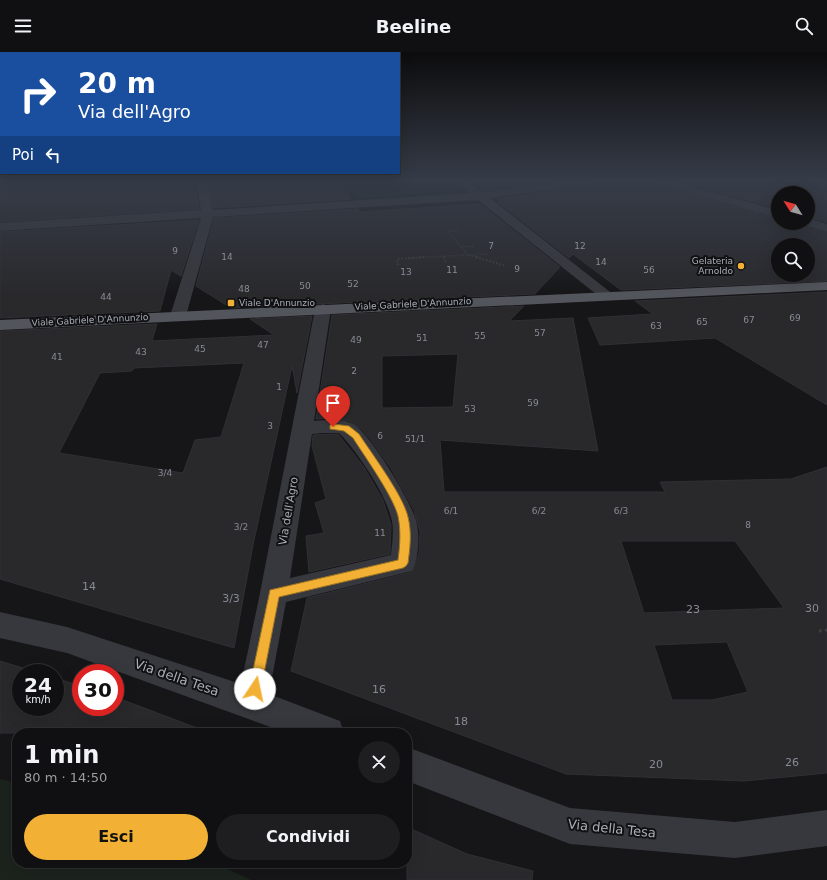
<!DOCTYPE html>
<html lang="it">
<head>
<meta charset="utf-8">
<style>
	:root { --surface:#101012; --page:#1e1e20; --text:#f1f3f6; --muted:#9c9d9f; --line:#303032; --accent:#f2b134 }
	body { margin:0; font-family:"DejaVu Sans",sans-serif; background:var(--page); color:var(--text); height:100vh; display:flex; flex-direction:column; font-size:15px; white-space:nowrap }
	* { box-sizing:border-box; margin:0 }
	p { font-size:13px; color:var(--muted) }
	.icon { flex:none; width:22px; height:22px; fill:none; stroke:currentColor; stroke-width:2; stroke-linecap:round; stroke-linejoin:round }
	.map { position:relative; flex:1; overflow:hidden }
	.details { position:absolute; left:12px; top:676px; width:400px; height:140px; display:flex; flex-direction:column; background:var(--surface); border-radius:16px; box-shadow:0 4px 16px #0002,0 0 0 1px var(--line) }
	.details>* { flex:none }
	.banner { position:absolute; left:0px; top:0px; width:400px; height:122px; box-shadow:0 4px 16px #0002,0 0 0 1px var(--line); background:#1a4fa0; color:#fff; overflow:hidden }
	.needle { width:26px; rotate:307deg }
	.tools { position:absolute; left:771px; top:134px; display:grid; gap:8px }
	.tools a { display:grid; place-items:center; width:44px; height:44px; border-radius:50%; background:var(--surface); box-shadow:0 4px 16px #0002,0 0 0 1px var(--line); font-size:20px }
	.speed { position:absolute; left:12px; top:612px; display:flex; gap:8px; font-size:20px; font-weight:700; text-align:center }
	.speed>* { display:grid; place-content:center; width:52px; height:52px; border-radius:50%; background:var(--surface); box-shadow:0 4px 16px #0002,0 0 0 1px var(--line); line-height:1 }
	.speed small { font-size:10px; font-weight:400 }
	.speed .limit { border:6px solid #d22; background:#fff; color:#111 }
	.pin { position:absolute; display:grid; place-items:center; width:34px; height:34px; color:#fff; margin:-41px -17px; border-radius:50% 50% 50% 0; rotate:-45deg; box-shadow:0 0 4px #0007 }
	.pin .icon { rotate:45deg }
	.me { position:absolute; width:44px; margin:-22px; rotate:11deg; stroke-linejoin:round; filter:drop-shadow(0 0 3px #0008) }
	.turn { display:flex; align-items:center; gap:14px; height:84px; padding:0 12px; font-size:18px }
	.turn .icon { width:52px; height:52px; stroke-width:2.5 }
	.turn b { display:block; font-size:28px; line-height:34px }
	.then { display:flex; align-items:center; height:38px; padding:0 12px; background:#0003; gap:8px; font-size:15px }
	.round { display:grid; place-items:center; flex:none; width:42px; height:42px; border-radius:21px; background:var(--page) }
	.headline { display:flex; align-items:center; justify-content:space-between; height:68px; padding:0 12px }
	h1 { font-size:24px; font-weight:600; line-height:30px }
	.cta { display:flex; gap:8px; margin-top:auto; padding:8px 12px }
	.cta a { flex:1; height:46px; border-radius:24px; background:var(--accent); color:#111; font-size:16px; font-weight:600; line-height:46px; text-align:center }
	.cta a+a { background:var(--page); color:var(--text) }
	header { display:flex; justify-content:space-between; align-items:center; height:52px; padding:0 12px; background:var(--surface); font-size:18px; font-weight:600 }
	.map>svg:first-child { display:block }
	.green { fill:#1c231d }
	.building { fill:#29292c; stroke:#303034; fill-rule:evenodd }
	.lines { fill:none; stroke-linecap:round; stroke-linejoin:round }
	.path-far2 { stroke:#3d3f44; stroke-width:1.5; stroke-dasharray:1 1.5; stroke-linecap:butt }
	.path-far1 { stroke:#3d3f44; stroke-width:2; stroke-dasharray:1.5 2; stroke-linecap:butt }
	.path { stroke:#3d3f44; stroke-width:3; stroke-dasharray:2.5 3.5; stroke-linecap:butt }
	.minor { fill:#37383d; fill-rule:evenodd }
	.major { fill:#53555c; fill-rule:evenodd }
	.route { fill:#f2b134; stroke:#9d7322 }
	.poi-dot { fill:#f2b134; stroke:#111113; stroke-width:1.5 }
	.labels { text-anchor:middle; stroke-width:4; stroke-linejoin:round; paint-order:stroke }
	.number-label { font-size:9px; fill:#888b94 }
	.far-poi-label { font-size:9px; fill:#a8adb8; stroke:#111113; text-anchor:end }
	.far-street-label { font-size:9px; fill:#a8adb8; stroke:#111113 }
	.street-label { font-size:11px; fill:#a8adb8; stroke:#111113 }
	.near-number-label { font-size:11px; fill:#888b94 }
	.near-street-label { font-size:13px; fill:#a8adb8; stroke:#111113 }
</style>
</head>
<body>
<header><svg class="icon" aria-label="menu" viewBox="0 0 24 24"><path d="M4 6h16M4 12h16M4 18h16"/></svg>Beeline<svg class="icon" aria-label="search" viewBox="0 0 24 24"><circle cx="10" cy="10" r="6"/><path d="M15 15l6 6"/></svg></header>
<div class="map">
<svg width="827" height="828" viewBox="0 0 827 828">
	<rect width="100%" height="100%" fill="#161618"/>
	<path class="green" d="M 346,128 L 452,128 L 464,138 L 359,146 Z
		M 0,727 L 17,731 L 17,811 L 214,811 L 251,828 L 0,828 Z"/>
	<path class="building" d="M 67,128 L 188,128 L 189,135 L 195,134 L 199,157 L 0,170 L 0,129 Z
		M 246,128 L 325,128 L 327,130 L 339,129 L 351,147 L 214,156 L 208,132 Z
		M 473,128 L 573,128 L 486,138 Z
		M 607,128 L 650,128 L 652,131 L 778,167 L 778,171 L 802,171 L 804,174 L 827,181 L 827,229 L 621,238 L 573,202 L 569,206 L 498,150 L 501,150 L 497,147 L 601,132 L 605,131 ZM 778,193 L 808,193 L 808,223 L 778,223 Z
		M 670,128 L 827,128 L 827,170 L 808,165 L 808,141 L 778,141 L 778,156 Z
		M 480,152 L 560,215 L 535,242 L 231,256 L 196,234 L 214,166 L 358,157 L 359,160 Z
		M 199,168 L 181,224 L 171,218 L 160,259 L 0,266 L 0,180 Z
		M 827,240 L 827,353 L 715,286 L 600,293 L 588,266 L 653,262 L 635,249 Z
		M 524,254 L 509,269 L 573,266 L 598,399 L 440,388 L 444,440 L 665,440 L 660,430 L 791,427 L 827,415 L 827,721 L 744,729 L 566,722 L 291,619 L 307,546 L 412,520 L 419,501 L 420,480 L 414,458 L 390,415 L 370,387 L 361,377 L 349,369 L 334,366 L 316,367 L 332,263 ZM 458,302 L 453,355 L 382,356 L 382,304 ZM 621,489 L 735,489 L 784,556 L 644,561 ZM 727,590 L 748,640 L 712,648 L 672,648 L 654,593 Z
		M 312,264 L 297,341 L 292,314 L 253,493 L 234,596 L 0,527 L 0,279 L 157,272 L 152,289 L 274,283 L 250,267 ZM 244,311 L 221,385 L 195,388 L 183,421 L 59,401 L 100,321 L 132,319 L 134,316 Z
		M 338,382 L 364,415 L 383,448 L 391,473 L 390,502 L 309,520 L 306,484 L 324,481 L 315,451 L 326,447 L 312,394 L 313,383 Z
		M 0,609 L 39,621 L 21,621 L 21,655 L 55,655 L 55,626 L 81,634 L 81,655 L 115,655 L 115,645 L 205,679 L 204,681 L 0,681 Z
		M 407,775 L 467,802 L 533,819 L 532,828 L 407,828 Z"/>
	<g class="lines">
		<path class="path-far2" d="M 458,178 L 448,180 L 468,203 L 480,206
			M 462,195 L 474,194
			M 408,206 L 488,202"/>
		<path class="path-far1" d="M 444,205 L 446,211
			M 476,205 L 506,214
			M 398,213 L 397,207 L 426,205"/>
		<path class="path" d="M 819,579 L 827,578"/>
		<path class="minor" d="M 196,128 L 206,128 L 213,158 L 470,141 L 455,128 L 466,128 L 483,140 L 581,128 L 606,128 L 605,130 L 601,131 L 490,146 L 614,243 L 611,246 L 601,246 L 478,148 L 213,165 L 186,264 L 184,267 L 178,269 L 172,267 L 170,264 L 201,166 L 0,179 L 0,171 L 201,158 Z
			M 651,128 L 666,128 L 778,158 L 778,166 L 652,130 Z
			M 808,166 L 827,172 L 827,180 L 804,173 L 803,171 L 808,171 Z
			M 323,252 L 329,254 L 331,257 L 314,369 C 326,368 341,366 353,372 C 370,381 410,448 416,468 C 420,483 419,505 412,519 L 286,550 L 269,642 L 340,669 L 344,681 L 287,681 L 67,601 L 0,586 L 0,560 L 67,575 L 241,632 L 260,541 L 315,257 L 317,254 ZM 324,381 L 339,381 L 343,385 C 361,406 386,442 392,469 C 394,480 392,492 391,503 L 290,526 L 312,382 Z
			M 407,695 L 570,756 L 735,770 L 827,758 L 827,794 L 735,806 L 570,792 L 407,729 Z"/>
		<path class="major" d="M 827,230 L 827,238 L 0,278 L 0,268 Z"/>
	</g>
	<linearGradient id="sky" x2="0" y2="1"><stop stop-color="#0c0c0d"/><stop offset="0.53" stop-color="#363c48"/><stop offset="1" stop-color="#363c48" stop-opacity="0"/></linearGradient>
	<rect width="827" height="243" fill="url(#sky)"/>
	<path class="route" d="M 333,372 L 349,374 L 359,382 C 372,402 403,443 408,465 C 412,481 410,496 408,511 L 406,514 L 403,516 L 279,545 L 261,637 L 260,642 L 255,644 L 250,642 L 249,637 L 270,538 L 398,508 C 400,493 401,479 398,464 C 393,444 365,405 353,386 L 344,379 L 330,377 L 330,373 Z"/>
	<g class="poi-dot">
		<circle cx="741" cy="214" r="4"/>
		<rect x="227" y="247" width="8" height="8" rx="2"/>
	</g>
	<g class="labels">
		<g class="number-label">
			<text x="491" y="197">7</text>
			<text x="580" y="197">12</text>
			<text x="175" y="202">9</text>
			<text x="227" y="208">14</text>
			<text x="601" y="213">14</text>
			<text x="517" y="220">9</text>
			<text x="452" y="221">11</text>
			<text x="649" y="221">56</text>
			<text x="406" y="223">13</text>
			<text x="353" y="235">52</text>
			<text x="305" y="237">50</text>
			<text x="244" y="240">48</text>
			<text x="106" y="248">44</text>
			<text x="795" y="269">69</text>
			<text x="749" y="271">67</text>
			<text x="702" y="273">65</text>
			<text x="656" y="277">63</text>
			<text x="540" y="284">57</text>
			<text x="480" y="287">55</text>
			<text x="422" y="289">51</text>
			<text x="356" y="291">49</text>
			<text x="263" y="296">47</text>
			<text x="200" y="300">45</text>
			<text x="141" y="303">43</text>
			<text x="57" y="308">41</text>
			<text x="354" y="322">2</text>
			<text x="279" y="338">1</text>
			<text x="533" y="354">59</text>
			<text x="470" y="360">53</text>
			<text x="270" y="377">3</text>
			<text x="380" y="387">6</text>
			<text x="415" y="390">51/1</text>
			<text x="165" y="424">3/4</text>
			<text x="451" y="462">6/1</text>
			<text x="539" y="462">6/2</text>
			<text x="621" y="462">6/3</text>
			<text x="748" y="476">8</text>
			<text x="241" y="478">3/2</text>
			<text x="380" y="484">11</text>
		</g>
		<g class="far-poi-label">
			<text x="733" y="212">Gelateria<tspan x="733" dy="10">Arnoldo</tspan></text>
			<text x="239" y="254" text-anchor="start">Viale D'Annunzio</text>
		</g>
		<g class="far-street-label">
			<text transform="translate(413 252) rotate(-3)" y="3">Viale Gabriele D'Annunzio</text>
			<text transform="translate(90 268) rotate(-3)" y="3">Viale Gabriele D'Annunzio</text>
		</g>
		<g class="street-label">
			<text transform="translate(288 459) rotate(-80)" y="4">Via dell'Agro</text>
		</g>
		<g class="near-number-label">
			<text x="89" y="538">14</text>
			<text x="231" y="550">3/3</text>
			<text x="812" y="560">30</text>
			<text x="693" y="561">23</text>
			<text x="379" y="641">16</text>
			<text x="461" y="673">18</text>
			<text x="792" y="714">26</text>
			<text x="656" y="716">20</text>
		</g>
		<g class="near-street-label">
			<text transform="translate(177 625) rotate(19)" y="5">Via della Tesa</text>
			<text transform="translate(612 776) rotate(6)" y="5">Via della Tesa</text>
		</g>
	</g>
</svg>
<div class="tools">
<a><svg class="needle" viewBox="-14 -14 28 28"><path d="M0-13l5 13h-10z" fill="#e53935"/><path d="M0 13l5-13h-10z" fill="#9c9d9f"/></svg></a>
<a><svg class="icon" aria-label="search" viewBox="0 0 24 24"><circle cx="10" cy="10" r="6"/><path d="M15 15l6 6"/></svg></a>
</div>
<div class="speed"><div>24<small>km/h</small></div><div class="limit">30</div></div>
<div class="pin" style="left:333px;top:375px;background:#d93025"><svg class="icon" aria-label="arrive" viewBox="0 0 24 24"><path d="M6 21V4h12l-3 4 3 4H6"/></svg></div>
<svg class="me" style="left:255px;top:637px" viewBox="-20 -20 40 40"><circle r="19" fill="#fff"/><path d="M0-13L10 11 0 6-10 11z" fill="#f2b134"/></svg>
<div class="banner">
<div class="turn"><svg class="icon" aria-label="right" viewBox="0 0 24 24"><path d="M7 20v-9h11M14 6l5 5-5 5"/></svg><div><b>20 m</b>Via dell'Agro</div></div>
<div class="then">Poi<svg class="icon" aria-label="left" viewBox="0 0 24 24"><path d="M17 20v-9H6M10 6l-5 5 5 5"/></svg></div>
</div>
<section class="details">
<div class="headline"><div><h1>1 min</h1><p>80 m · 14:50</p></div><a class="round"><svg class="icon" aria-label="close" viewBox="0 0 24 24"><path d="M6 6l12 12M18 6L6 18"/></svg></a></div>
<div class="cta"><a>Esci</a><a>Condividi</a></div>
</section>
</div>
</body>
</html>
